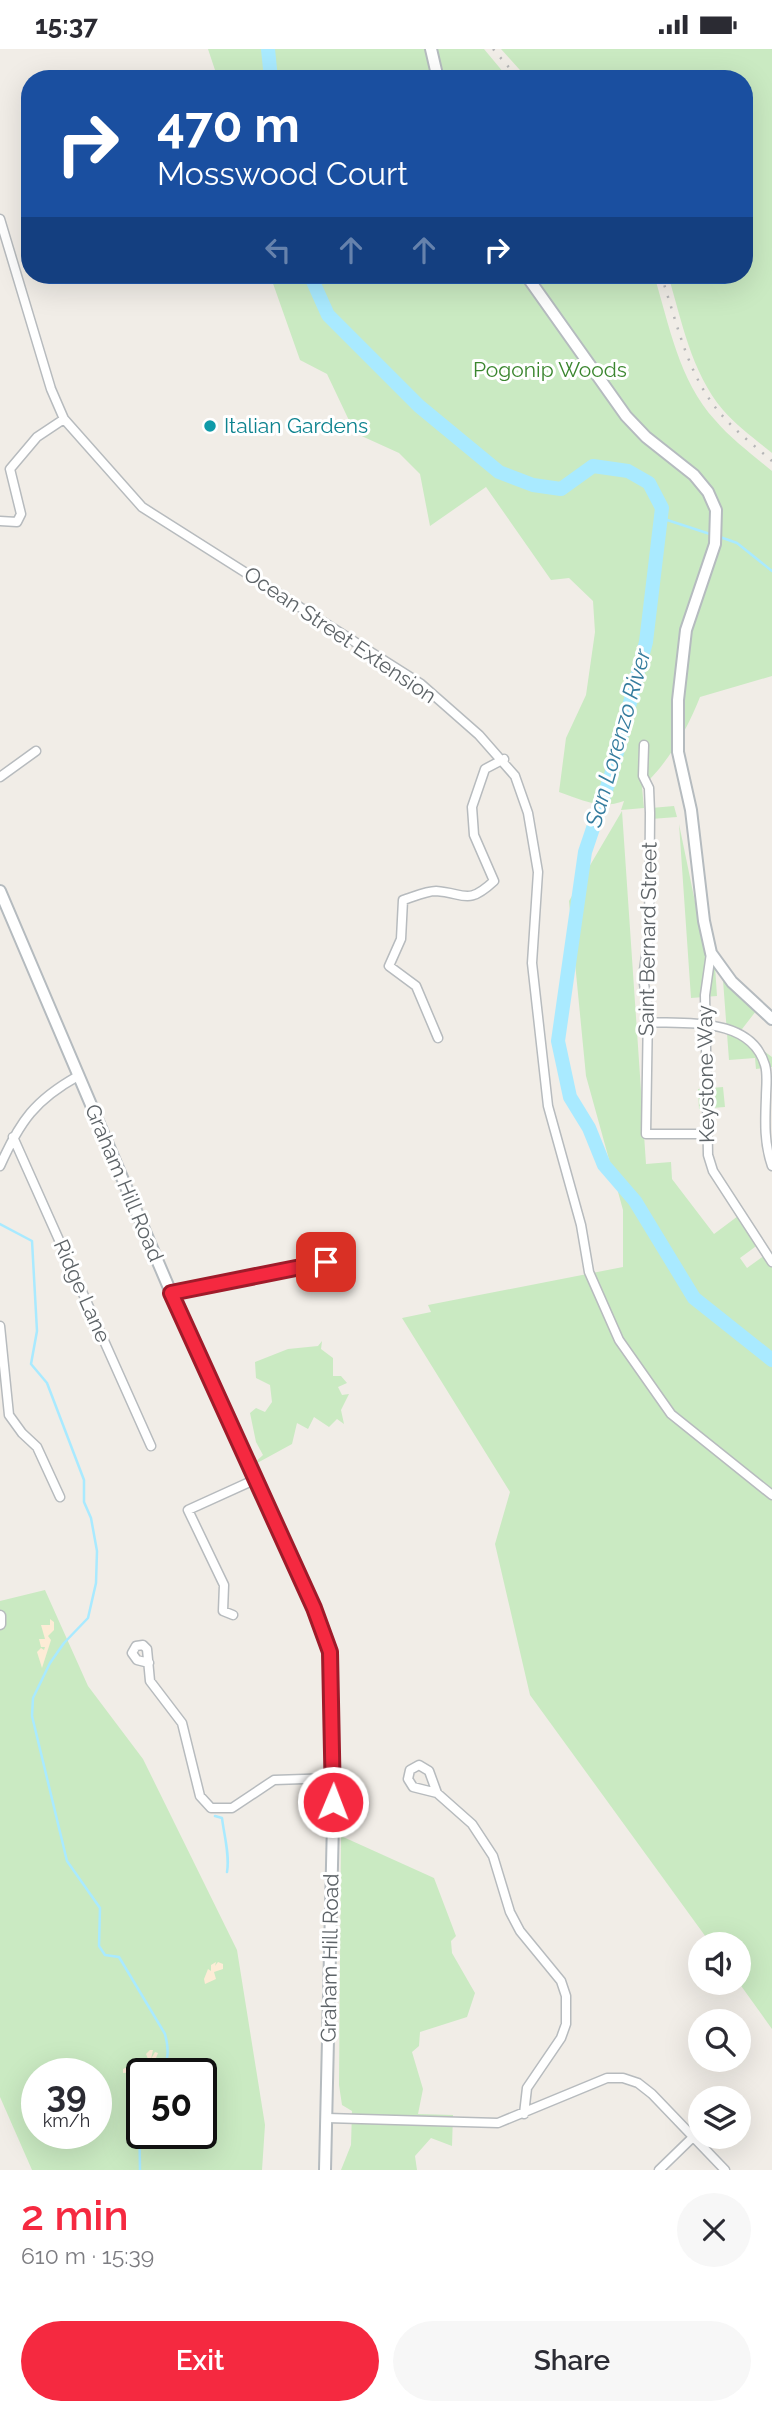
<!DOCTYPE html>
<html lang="en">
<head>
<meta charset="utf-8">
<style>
	:root { --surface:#fff; --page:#f7f7f7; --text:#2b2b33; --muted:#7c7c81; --accent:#f52940 }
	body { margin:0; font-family:Raleway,sans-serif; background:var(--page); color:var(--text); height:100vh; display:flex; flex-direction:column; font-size:26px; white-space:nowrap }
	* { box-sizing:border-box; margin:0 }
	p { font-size:23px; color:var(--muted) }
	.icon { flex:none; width:38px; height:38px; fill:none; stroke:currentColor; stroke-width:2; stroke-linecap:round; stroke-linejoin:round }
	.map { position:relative; height:2121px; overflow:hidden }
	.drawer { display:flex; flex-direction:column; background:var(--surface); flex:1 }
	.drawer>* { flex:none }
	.banner { position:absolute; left:21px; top:21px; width:732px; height:214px; border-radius:28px; box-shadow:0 7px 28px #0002; background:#1a4fa0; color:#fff; overflow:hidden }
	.buttons { position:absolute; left:688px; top:1883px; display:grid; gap:14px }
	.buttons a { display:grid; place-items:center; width:63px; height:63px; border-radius:50%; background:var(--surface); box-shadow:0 7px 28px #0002; font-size:35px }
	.speed { position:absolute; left:21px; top:2009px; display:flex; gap:14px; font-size:35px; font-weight:700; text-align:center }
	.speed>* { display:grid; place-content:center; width:91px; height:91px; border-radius:50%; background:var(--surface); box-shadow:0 7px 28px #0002; line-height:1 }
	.speed small { font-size:18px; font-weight:400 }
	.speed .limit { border:4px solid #111; border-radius:10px; background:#fff; color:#111 }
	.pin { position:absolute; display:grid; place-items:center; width:60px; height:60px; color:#fff; margin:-30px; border-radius:14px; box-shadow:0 4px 10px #0006 }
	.me { position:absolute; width:77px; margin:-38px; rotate:1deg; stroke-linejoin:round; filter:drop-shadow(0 0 5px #0008) }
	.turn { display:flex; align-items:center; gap:24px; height:147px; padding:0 21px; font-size:32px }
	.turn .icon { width:91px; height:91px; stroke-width:2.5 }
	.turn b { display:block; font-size:49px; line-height:60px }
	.lanes { display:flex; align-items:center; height:66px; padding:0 21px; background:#0003; justify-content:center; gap:35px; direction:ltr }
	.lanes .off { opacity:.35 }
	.round { display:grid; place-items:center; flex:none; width:74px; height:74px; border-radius:37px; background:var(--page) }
	.overview { display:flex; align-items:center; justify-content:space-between; height:119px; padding:0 21px }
	h1 { font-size:42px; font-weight:600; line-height:52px; color:var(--accent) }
	.primary-button { display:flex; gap:14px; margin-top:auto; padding:14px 21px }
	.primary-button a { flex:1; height:80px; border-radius:42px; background:var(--accent); color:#fff; font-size:28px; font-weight:600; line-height:80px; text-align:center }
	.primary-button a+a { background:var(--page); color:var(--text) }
	.status { display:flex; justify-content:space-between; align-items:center; height:49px; padding:0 35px; background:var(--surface); direction:ltr }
	.status svg { height:19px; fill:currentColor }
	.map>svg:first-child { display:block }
	.green { fill:#caeac2; fill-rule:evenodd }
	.sand { fill:#fdecd6 }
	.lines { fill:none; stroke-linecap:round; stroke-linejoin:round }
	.stream { stroke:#a9eaff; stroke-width:2.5 }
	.river { stroke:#a9eaff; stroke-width:14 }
	.minor-casing { stroke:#b7bbbe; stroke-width:11 }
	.tertiary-casing { stroke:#b7bbbe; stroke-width:13 }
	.secondary-casing { stroke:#b5bbbf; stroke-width:14 }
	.minor { stroke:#fff; stroke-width:8 }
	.tertiary { stroke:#fff; stroke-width:10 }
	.secondary { stroke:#fff; stroke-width:10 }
	.rail { stroke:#b5b6b7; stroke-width:2.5; stroke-dasharray:2 9; stroke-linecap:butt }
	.route-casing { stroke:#9f1b2a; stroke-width:18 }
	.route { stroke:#f52940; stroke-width:12 }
	.culture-dot { fill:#0f9aa8; stroke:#fff; stroke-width:2.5 }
	.labels { text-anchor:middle; stroke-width:6; stroke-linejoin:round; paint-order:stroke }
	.park-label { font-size:21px; fill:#3b862f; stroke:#fff }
	.culture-label { font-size:21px; fill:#0d838f; stroke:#fff; text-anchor:start }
	.street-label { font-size:21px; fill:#5e6468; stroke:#fff }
	.water-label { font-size:23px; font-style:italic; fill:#357c9e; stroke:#fff }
</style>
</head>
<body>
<div class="status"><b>15:37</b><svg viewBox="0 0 49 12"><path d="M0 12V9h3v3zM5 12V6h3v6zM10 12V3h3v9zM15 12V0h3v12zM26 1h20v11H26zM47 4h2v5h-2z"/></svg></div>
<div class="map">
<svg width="772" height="2121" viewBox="0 0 772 2121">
	<rect width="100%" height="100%" fill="#f1ede7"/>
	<path class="green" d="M 208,0 L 484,0 L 509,30 L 218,30 Z
		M 501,0 L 772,0 L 772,404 C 755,390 737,377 723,361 C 691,323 682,272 668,226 L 744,226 L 744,30 L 528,30 Z
		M 270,226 L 654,226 C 669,275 679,332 715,371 C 731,390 753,406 772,422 L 772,627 L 700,648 C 687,681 668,714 642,738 L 644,759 L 621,761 L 624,752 C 600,761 583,751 559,743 L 566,689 L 586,646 L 595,583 L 593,552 L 569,529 L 551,531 L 486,438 L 430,477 L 420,425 L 399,404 L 355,384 L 327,325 L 300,311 Z
		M 674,757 L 677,768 L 651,770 L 651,759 Z
		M 622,762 L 646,1115 L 671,1113 L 672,1130 L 714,1185 L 738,1167 L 759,1195 L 740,1209 L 747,1219 L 765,1206 L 772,1213 L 772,1980 L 739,1934 L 738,1895 L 711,1895 L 530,1646 L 495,1495 L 510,1443 L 402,1269 L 431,1263 L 428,1256 L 623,1218 L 623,1161 L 586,1027 L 569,852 Z
		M 679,775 L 701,882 L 715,917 L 717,947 L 691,949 Z
		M 723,931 L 756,962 L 739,984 L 772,1008 L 772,1018 L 756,1020 L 755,1009 L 729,1011 Z
		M 723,1038 L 725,1058 L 699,1060 L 698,1040 Z
		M 322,1292 L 321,1300 L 333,1309 L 333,1327 L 341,1327 L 347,1334 L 338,1338 L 342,1346 L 349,1345 L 341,1361 L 344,1375 L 337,1370 L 329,1378 L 314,1368 L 308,1380 L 297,1374 L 292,1395 L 250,1418 L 263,1406 L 256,1393 L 250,1364 L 256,1359 L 265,1363 L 272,1353 L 270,1336 L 256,1329 L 255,1313 L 288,1300 L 318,1297 Z
		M 45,1541 L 88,1637 L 143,1710 L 237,1901 L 265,2076 L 262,2121 L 32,2121 L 0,2048 L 0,1552 ZM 37,2025 L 96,2025 L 96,2084 L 37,2084 ZM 142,2025 L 201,2025 L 201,2084 L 142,2084 Z
		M 341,1787 L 434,1829 L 456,1887 L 451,1892 L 452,1904 L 475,1944 L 467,1968 L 420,1983 L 419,1997 L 412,2003 L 423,2040 L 418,2065 L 453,2066 L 452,2097 L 431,2089 L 415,2107 L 417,2121 L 341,2121 L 351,2096 L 352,2062 L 342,2056 L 339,2036 Z"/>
	<path class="sand" d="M 50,1570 L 54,1573 L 54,1581 L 48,1587 L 51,1591 L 42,1619 L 37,1603 L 41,1599 L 44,1601 L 45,1598 L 41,1598 L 39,1590 L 45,1590 L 41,1576 L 50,1576 Z
		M 216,1913 L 215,1917 L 218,1913 L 223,1915 L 223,1920 L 214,1923 L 216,1930 L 205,1935 L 204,1930 L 208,1920 L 211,1922 L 211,1916 Z
		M 150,2001 L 153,2001 L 151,2010 L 155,2003 L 158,2004 L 154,2014 L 145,2016 L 142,2022 L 138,2019 L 135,2023 L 123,2024 L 123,2020 L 148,2010 L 146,2005 Z"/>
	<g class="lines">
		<path class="stream" d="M 661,469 L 713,486
			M 720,488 L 737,494 L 772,522
			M 0,1175 L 32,1192 L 37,1282 L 31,1315 L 47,1334 L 84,1431 L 84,1453 L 91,1469 L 97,1502 L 96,1534 L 88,1569 L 64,1594 L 50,1614 L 33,1649 L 32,1667 L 67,1812 L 100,1859 L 99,1897 L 105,1906 L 119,1908 L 165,1985 C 169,2000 169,2011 161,2025
			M 215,1767 L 222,1769 C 224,1786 230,1806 227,1823
			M 140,2121 L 139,2059 L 142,2054"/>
		<path class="river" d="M 268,0 L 271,30
			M 310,226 L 328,266 L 419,357 L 499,423 L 533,436 L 561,440 L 593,417 L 628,422 L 649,434 L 662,459 L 646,593 L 611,726 L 585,803 L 558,992 L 570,1048 L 589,1079 L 604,1116 L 635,1152 L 694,1249 L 772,1311"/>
		<g class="minor-casing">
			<path id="minor" d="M 0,170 L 51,340 L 64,370 L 142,458 L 421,635 L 479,686 L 515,727 L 528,764 L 538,823 L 532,914 L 548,1057 L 581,1176 L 589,1223 L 619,1291 L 671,1365 L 772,1446
				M 0,472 L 17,473 L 21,465 L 10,420 L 37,388 L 64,370
				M 644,696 L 643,727 L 649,739 L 650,764 L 649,886 L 643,928 L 648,961 L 646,1085 L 705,1085
				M 0,728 L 36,702
				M 711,904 L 705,946 L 708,1106 L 713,1122 L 772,1213
				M 648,973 C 687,975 751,968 765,1016 C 768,1026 766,1038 766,1048 C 765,1073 764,1094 772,1117
				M 438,989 L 416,937 L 389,917 L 401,890 L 403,851 C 413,848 426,842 436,842 C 465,844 467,857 494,832 L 474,786 L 472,758 L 485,720 L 504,710
				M 13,1088 L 151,1397
				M 0,1117 C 20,1072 35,1051 78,1027
				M 171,1243 L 326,1213
				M 0,1277 L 9,1366 L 22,1384 L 37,1398 L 60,1448
				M 233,1566 L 223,1562 L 224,1536 L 188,1461 L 254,1431
				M 149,1614 L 137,1611 L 132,1604 L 136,1597 L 143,1596 L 147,1600 L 150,1632 L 182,1674 L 200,1747 L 211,1759 L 232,1759 L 274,1731 L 334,1729
				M 437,1744 L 429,1722 L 419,1716 L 410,1721 L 408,1730 L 413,1738 L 437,1744 L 472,1775 L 493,1807 L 510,1863 L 520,1882 L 561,1932 L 566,1947 L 566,1975 L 561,1989 L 527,2039 L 524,2065
				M 327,2069 L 498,2074 L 607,2029 L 623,2029 L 638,2034 L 652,2045 L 725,2121
				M 659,2121 L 692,2089"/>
		</g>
		<g class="tertiary-casing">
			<path id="tertiary" d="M 0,1567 L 0,1575"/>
		</g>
		<g class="secondary-casing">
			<path id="secondary" d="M 431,0 L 438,30
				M 526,226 L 626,367 L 646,388 L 694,426 L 708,443 L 716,461 L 715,495 L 686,581 L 678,651 L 678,703 L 691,761 L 704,872 L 711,904 L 732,933 L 772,970
				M 0,842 L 195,1300 L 315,1559 L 330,1603 L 334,1729 L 325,2121"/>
		</g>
		<use href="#minor" class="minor"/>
		<use href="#tertiary" class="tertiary"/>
		<use href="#secondary" class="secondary"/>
		<path class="rail" d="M 493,0 L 519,30
			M 661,226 C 677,273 687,326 720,364 C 735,382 755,397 772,412"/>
	</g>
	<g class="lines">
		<g class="route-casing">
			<path id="route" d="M 326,1213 L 171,1244 L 314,1559 L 330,1603 L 333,1753"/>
		</g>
		<use href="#route" class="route"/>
	</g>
	<circle class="culture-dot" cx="210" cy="377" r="7"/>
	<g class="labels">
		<g class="park-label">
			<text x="550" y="328">Pogonip Woods</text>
		</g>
		<g class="culture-label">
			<text x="224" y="384">Italian Gardens</text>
		</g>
		<g class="street-label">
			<text transform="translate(340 586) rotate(34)" y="7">Ocean Street Extension</text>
			<text transform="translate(648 890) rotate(-89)" y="7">Saint Bernard Street</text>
			<text transform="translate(706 1025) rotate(-91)" y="7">Keystone Way</text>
			<text transform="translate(124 1134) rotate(67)" y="7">Graham Hill Road</text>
			<text transform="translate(82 1242) rotate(66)" y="7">Ridge Lane</text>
			<text transform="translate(330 1909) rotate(-89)" y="7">Graham Hill Road</text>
		</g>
		<g class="water-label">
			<text transform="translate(618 689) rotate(-74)" y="8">San Lorenzo River</text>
		</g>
	</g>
</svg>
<div class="buttons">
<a><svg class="icon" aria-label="sound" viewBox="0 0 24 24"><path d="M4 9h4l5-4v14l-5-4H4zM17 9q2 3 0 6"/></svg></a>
<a><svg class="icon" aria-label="search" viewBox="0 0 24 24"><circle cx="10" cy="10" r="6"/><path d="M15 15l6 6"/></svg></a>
<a><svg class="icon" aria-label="layers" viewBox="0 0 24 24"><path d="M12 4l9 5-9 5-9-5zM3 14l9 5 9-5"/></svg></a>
</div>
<div class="speed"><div>39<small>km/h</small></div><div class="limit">50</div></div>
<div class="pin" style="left:326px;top:1213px;background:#d93025"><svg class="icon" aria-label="arrive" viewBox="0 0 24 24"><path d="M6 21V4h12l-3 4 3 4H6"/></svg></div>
<svg class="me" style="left:333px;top:1753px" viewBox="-20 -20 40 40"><circle r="17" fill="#f52940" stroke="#fff" stroke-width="3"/><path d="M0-11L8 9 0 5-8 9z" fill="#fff"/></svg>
<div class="banner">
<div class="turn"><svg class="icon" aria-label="right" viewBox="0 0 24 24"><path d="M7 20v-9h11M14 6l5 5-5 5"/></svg><div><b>470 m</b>Mosswood Court</div></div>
<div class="lanes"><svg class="icon off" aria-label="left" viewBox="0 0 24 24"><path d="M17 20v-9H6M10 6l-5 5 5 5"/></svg><svg class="icon off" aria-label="ahead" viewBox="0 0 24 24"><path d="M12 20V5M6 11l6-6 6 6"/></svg><svg class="icon off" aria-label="ahead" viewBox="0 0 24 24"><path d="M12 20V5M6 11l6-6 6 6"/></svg><svg class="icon" aria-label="right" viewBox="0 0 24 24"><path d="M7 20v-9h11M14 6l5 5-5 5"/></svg></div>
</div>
</div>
<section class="drawer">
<div class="overview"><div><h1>2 min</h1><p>610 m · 15:39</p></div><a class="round"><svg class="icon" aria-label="close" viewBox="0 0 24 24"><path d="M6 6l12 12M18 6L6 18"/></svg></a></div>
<div class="primary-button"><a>Exit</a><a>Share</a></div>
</section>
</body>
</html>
